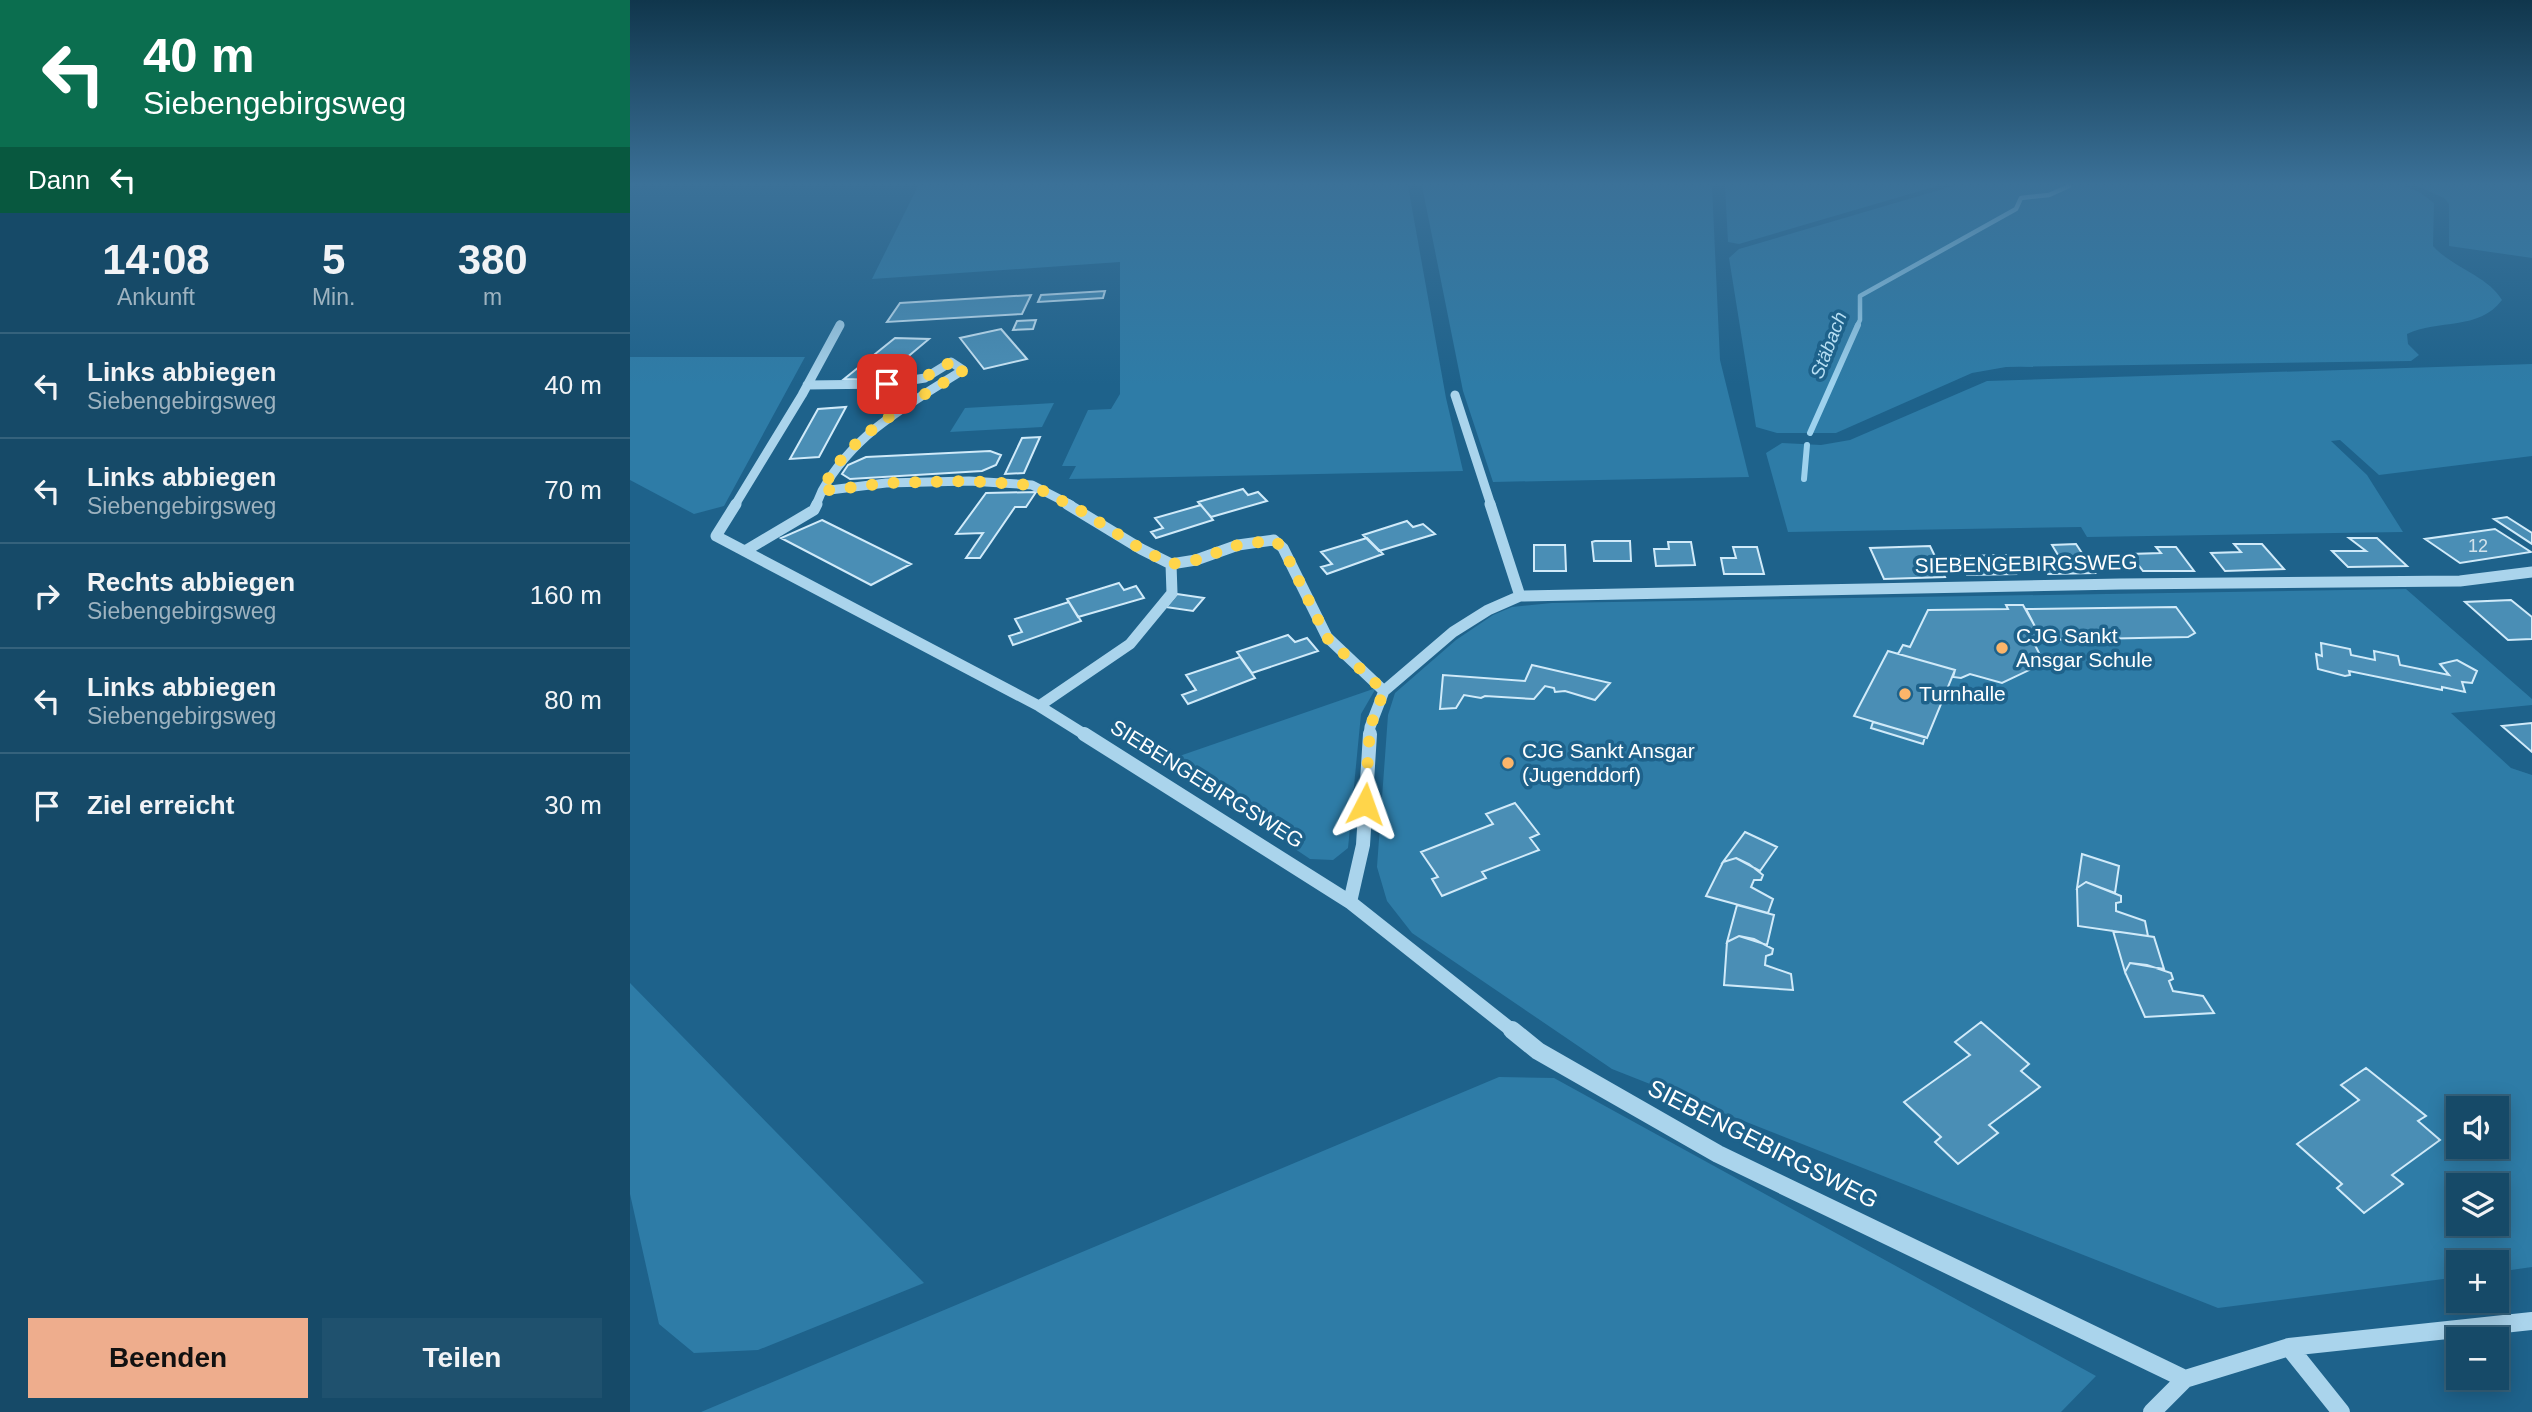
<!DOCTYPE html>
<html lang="de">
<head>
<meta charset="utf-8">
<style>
	:root { --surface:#164a68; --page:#1f516e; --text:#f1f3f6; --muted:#9eb3c0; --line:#35627c; --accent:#eead8d }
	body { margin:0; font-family:Helvetica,sans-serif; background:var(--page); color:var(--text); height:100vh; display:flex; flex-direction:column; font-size:26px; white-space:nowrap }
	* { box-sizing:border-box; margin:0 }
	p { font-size:23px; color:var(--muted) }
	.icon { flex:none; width:38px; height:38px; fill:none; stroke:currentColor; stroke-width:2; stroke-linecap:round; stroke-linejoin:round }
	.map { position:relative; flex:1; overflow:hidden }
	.side { display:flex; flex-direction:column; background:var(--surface); width:630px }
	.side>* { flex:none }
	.top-card { background:#0b6e4f; color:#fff; overflow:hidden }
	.controls { position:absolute; left:1816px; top:1096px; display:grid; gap:14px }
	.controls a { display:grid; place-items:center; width:63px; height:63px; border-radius:0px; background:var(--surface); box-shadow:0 4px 18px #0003,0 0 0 2px var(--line); font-size:35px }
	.pin { position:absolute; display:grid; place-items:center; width:60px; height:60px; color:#fff; margin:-30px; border-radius:14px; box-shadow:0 4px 10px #0006 }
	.me { position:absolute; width:77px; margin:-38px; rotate:4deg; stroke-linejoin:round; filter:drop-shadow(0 0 5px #0008) }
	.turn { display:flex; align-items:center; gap:24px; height:147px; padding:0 28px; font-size:32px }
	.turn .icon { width:91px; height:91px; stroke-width:2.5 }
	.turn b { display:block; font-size:49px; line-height:60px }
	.then { display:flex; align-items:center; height:66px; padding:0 28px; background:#0003; gap:14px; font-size:26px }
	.eta { display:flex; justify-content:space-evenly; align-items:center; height:119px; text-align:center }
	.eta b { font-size:42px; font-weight:700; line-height:49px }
	.cta { display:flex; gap:14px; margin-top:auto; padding:14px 28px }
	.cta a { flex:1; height:80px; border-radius:0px; background:var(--accent); color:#111; font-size:28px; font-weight:700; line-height:80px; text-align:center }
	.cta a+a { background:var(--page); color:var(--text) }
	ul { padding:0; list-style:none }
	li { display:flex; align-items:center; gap:21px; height:105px; padding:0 28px; border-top:2px solid var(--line) }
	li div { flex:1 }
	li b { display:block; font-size:26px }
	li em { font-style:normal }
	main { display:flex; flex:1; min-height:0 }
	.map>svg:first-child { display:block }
	.green { fill:#2e7ca7; fill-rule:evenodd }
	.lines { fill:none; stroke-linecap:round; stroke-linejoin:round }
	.stream-far1 { stroke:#9ed2ee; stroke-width:4.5 }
	.stream { stroke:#9ed2ee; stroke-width:6 }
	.building { fill:#4a8eb5; stroke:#d0eaf9; stroke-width:2 }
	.minor-far4 { stroke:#aad4ec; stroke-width:7 }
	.minor-far3 { stroke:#aad4ec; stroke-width:9 }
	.minor-far2 { stroke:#aad4ec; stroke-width:11 }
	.minor-far1 { stroke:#aad4ec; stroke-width:14 }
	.minor { stroke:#aad4ec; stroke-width:18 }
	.route { stroke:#ffd54a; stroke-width:12; stroke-dasharray:0 21.6 }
	.poi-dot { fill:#fbb56a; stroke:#1e628b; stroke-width:2.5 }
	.labels { text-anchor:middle; stroke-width:7; stroke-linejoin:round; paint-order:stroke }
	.number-label { font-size:18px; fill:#d2e3ec }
	.far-water-label { font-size:19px; font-style:italic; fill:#b6def3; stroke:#1e628b }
	.street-label { font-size:21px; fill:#fff; stroke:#1e628b }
	.poi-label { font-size:21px; fill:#fff; stroke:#1e628b; text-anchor:start }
	.near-street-label { font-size:24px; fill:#fff; stroke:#1e628b }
</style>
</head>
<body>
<main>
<section class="side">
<div class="top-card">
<div class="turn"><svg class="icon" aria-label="left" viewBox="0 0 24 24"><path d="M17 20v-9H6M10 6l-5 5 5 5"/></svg><div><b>40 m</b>Siebengebirgsweg</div></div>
<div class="then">Dann<svg class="icon" aria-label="left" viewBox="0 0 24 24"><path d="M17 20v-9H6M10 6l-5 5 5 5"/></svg></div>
</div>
<div class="eta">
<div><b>14:08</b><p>Ankunft</p></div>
<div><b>5</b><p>Min.</p></div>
<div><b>380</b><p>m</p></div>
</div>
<ul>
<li><svg class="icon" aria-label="left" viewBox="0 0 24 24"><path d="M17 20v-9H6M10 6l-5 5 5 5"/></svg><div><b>Links abbiegen</b><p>Siebengebirgsweg</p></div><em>40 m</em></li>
<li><svg class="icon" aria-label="left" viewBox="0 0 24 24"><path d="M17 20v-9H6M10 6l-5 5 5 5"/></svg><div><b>Links abbiegen</b><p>Siebengebirgsweg</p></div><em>70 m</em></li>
<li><svg class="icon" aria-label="right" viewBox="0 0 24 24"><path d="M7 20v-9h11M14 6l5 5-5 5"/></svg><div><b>Rechts abbiegen</b><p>Siebengebirgsweg</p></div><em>160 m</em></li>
<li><svg class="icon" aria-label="left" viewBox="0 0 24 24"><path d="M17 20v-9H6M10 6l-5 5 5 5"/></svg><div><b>Links abbiegen</b><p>Siebengebirgsweg</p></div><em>80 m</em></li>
<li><svg class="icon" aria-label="arrive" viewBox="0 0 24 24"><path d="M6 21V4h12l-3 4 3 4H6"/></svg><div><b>Ziel erreicht</b></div><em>30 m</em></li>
</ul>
<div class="cta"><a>Beenden</a><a>Teilen</a></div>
</section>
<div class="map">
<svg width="1902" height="1412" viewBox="0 0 1902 1412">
	<rect width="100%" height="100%" fill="#1e628b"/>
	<path class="green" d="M 288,186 L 778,186 L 816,398 L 833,471 L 439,479 L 446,466 L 432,466 L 458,410 L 481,409 L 490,394 L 490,262 L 242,279 Z
		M 792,186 L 1082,186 L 1090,360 L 1119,477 L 863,482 L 833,391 Z
		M 1095,186 L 1307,186 L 1109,244 L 1098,242 Z
		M 1323,186 L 1774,186 L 1789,192 L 1804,203 L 1803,246 C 1823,268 1858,276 1872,300 C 1849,331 1808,319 1777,334 L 1778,344 L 1789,355 L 1781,361 L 1376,367 L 1342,373 L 1206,433 L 1147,433 L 1126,427 L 1099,258 L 1109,249 Z
		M 1787,186 L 1902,186 L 1902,258 L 1819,246 L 1819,204 L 1814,198 Z
		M 0,357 L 175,357 L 94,506 L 64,514 L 0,480 Z
		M 1902,364 L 1902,456 L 1749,475 L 1710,440 L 1701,441 L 1737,475 L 1773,532 L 1457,537 L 1451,527 L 1158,532 L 1136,453 L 1152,443 L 1191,445 L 1220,440 L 1357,381 Z
		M 424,403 L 412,427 L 320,432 L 335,408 Z
		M 1776,589 L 1902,699 L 1902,705 L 1821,713 L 1881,768 L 1902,775 L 1902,1267 L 1867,1272 L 1867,1262 L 1829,1262 L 1829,1277 L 1588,1308 L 982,1069 L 782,933 L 757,901 L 747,867 L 758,715 L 765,693 L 826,640 L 863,615 L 882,607 L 922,603 ZM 1829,1108 L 1867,1108 L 1867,1146 L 1829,1146 ZM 1829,1185 L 1867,1185 L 1867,1223 L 1829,1223 Z
		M 746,688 L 731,714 L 718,848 L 703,860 L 680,859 L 535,761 Z
		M 0,983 L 294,1283 L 128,1350 L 64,1353 L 29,1324 L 0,1194 Z
		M 869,1077 L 924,1078 L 1466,1376 L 1431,1412 L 71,1412 Z"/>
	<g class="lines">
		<path class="stream-far1" d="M 1227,326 L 1230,320 L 1230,296 L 1386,209 L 1391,198 L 1419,195 L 1439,186"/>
		<path class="stream" d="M 1180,433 L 1228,325
			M 1174,479 L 1177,445"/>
	</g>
	<path class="building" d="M 475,291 L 473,298 L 408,302 L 411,295 Z
		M 401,295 L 392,314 L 257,322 L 270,303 Z
		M 406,320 L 403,329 L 383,330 L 387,321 Z
		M 371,329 L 397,359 L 354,369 L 330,338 Z
		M 265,338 L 299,339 L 250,380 L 214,379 Z
		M 216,407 L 189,457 L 160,459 L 188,409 Z
		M 410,437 L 394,473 L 375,474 L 392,438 Z
		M 360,451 L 371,455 L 366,465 L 352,471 L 220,479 L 212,474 L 218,465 L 236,457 Z
		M 613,489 L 618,495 L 628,492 L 637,501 L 581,517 L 568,502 Z
		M 406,492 L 396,507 L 385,507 L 350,558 L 336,558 L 353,533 L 326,534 L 356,493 Z
		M 571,505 L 583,520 L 526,538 L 521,532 L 533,528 L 525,518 Z
		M 1877,517 L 1902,533 L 1902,544 L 1864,519 Z
		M 192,520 L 281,564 L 241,585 L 151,538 Z
		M 777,521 L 783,527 L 793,524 L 805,534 L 749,551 L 733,535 Z
		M 1865,529 L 1901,552 L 1830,563 L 1795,539 Z
		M 737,538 L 753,554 L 697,574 L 691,567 L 702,564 L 691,552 Z
		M 1719,538 L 1747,538 L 1777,566 L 1718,567 L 1702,551 L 1736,551 Z
		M 965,541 L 1000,541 L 1001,561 L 964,561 L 962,542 Z
		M 1038,542 L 1061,542 L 1065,565 L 1026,566 L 1024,549 L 1039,549 Z
		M 1446,544 L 1465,573 L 1418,574 L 1410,560 L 1431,560 L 1422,545 Z
		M 1604,544 L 1632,544 L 1654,569 L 1595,571 L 1581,553 L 1611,552 Z
		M 904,545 L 935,545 L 936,571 L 904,571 Z
		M 1300,546 L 1315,577 L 1254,579 L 1240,548 Z
		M 1103,547 L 1127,547 L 1134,574 L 1094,574 L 1091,558 L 1106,558 Z
		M 1526,547 L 1546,547 L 1564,571 L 1513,571 L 1500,554 L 1531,553 Z
		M 1376,555 L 1386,574 L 1337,575 L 1328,556 Z
		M 489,583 L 494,590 L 506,586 L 514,598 L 448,617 L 437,599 Z
		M 547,594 L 574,598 L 563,611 L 536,607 Z
		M 1881,600 L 1902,617 L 1902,639 L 1878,640 L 1835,602 Z
		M 439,602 L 451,621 L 383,645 L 379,636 L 392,632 L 385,619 Z
		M 1376,605 L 1393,605 L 1413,641 L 1405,645 L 1414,663 L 1372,683 L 1340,674 L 1331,678 L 1323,677 L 1325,670 L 1268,654 L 1273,645 L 1280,647 L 1298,610 L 1378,609 Z
		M 1546,607 L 1565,633 L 1558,637 L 1412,640 L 1396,609 Z
		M 658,635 L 665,642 L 677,638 L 688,651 L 622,673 L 607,652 Z
		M 1691,643 L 1720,649 L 1721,655 L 1745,660 L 1744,651 L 1768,656 L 1770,665 L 1819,675 L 1810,664 L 1827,660 L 1847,671 L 1842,683 L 1832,682 L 1835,692 L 1812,687 L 1812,690 L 1719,671 L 1720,675 L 1715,676 L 1688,669 L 1686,654 L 1692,656 Z
		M 1258,651 L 1325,670 L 1297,738 L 1224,716 Z
		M 610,657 L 625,678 L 558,704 L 552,695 L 566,690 L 556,675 Z
		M 902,665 L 980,683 L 965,700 L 935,691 L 925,692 L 924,688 L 915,686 L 904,699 L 855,696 L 851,698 L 834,695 L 826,708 L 810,709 L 813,675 L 895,681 Z
		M 1243,722 L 1295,737 L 1293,744 L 1241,728 Z
		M 1902,723 L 1902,752 L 1872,726 Z
		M 885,803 L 909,834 L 900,838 L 909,850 L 852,872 L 856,878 L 812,896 L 802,879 L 808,877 L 791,852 L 863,824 L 856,814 Z
		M 1115,832 L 1147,847 L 1130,871 L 1106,858 L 1093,862 Z
		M 1452,854 L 1489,866 L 1485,893 L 1456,882 L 1447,888 Z
		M 1106,858 L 1119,864 L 1133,875 L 1131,880 L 1124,880 L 1121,887 L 1143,899 L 1138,913 L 1076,896 L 1093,862 Z
		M 1456,882 L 1491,896 L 1491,902 L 1486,903 L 1486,911 L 1515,921 L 1518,936 L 1448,926 L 1447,888 Z
		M 1107,905 L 1144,915 L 1137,945 L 1109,936 L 1097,942 Z
		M 1483,931 L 1524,937 L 1534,969 L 1500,963 L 1495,972 Z
		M 1109,936 L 1124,939 L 1143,949 L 1142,954 L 1136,956 L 1135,965 L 1161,974 L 1163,990 L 1094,985 L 1097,942 Z
		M 1500,963 L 1517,965 L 1541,973 L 1543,979 L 1539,981 L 1543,991 L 1573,996 L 1584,1013 L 1515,1017 L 1495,972 Z
		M 1351,1022 L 1399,1064 L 1391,1071 L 1410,1087 L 1359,1125 L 1368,1133 L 1328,1164 L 1305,1142 L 1311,1137 L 1274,1102 L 1340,1055 L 1325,1042 Z
		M 1736,1068 L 1796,1116 L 1788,1121 L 1810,1140 L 1762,1175 L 1773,1184 L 1734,1213 L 1707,1188 L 1712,1184 L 1667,1144 L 1729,1100 L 1711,1085 Z"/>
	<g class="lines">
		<path class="minor-far4" d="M 209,326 L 210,324"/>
		<path class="minor-far3" d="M 177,385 L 257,384 L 295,378 L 321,362 L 333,370 C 279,404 224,433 192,491
			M 825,395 L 861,505
			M 105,505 L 172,395 L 210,325
			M 186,505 L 192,491 L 256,483 L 339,481 L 402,485 L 441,505"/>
		<path class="minor-far2" d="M 106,504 L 86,536 L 409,706 L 457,736
			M 437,504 L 511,549 L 541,564 L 566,560 L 608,545 L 644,540 L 653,548 L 697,637 L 754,691
			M 860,504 L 890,596
			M 115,551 L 184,510 L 187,504
			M 409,706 L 500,644 L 542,593 L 541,564
			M 739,736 L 740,727 L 754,691 L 823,632 L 858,610 L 890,596 L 1490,584 L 1830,581 L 1902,572"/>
		<path class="minor-far1" d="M 454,734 L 720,902 L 884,1032
			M 720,902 L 733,845 L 740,734"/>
		<path class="minor" d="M 882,1030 L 908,1051 L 1088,1154 L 1555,1379
			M 1659,1347 L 1711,1412
			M 1522,1412 L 1555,1379 L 1659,1347 L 1902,1321"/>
	</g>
	<linearGradient id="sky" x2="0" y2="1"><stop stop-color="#10364c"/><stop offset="0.48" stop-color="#3b7198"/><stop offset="1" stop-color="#3b7198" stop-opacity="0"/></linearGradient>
	<rect width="1902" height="384" fill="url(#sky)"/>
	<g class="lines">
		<path class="route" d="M 257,384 L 295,377 L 321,362 L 334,370 C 283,403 217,433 192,491 L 256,483 L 339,481 L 402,485 L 455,513 L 511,549 L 541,564 L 566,560 L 608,545 L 644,540 L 653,548 L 697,638 L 754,691 L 740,727 L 735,804"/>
	</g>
	<g class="poi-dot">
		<circle cx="1372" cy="648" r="7"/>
		<circle cx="1275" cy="694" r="7"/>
		<circle cx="878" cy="763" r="7"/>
	</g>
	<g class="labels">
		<g class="number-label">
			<text x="1848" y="552">12</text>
		</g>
		<g class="far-water-label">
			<text transform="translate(1198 345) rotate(-69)" y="7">Stäbach</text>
		</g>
		<g class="street-label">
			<text transform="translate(1396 564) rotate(-1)" y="7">SIEBENGEBIRGSWEG</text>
			<text transform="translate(577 784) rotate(32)" y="7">SIEBENGEBIRGSWEG</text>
		</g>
		<g class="poi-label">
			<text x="1386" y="643">CJG Sankt<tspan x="1386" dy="24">Ansgar Schule</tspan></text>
			<text x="1289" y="701">Turnhalle</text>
			<text x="892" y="758">CJG Sankt Ansgar<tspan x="892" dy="24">(Jugenddorf)</tspan></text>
		</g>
		<g class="near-street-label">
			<text transform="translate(1133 1144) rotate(27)" y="8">SIEBENGEBIRGSWEG</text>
		</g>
	</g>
</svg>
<div class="controls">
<a><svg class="icon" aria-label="sound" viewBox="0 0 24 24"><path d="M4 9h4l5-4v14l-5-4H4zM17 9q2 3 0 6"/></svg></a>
<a><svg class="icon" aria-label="layers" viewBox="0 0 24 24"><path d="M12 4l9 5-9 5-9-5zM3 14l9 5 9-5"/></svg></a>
<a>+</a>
<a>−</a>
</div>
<div class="pin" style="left:257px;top:384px;background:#d93025"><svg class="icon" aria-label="arrive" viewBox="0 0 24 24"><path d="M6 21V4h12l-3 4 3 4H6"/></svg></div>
<svg class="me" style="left:735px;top:804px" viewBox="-20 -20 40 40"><path d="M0-17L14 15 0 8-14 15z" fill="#ffd54a" stroke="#fff" stroke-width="4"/></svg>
</div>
</main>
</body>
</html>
